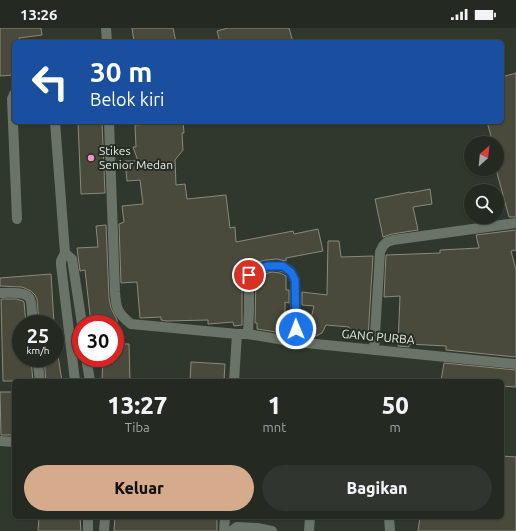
<!DOCTYPE html>
<html lang="id">
<head>
<meta charset="utf-8">
<style>
	:root { --surface:#242a22; --page:#30362f; --text:#f1f3f6; --muted:#a3a7a5; --line:#414640; --accent:#d6ab8b }
	body { margin:0; font-family:Ubuntu,sans-serif; background:var(--page); color:var(--text); height:100vh; display:flex; flex-direction:column; font-size:15px; white-space:nowrap }
	* { box-sizing:border-box; margin:0 }
	p { font-size:13px; color:var(--muted) }
	.icon { flex:none; width:22px; height:22px; fill:none; stroke:currentColor; stroke-width:2; stroke-linecap:round; stroke-linejoin:round }
	.map { position:relative; flex:1; overflow:hidden }
	.side { position:absolute; left:12px; top:351px; width:492px; height:140px; display:flex; flex-direction:column; background:var(--surface); border-radius:6px; box-shadow:0 1px 3px #0004,0 0 0 1px var(--line) }
	.side>* { flex:none }
	.guide { position:absolute; left:12px; top:12px; width:492px; height:84px; border-radius:6px; box-shadow:0 1px 3px #0004,0 0 0 1px var(--line); background:#1a4fa0; color:#fff; overflow:hidden }
	.needle { width:26px; rotate:27deg }
	.buttons { position:absolute; left:464px; top:108px; display:grid; gap:8px }
	.buttons a { display:grid; place-items:center; width:40px; height:40px; border-radius:50%; background:var(--surface); box-shadow:0 1px 3px #0004,0 0 0 1px var(--line); font-size:20px }
	.speed { position:absolute; left:12px; top:287px; display:flex; gap:8px; font-size:20px; font-weight:700; text-align:center }
	.speed>* { display:grid; place-content:center; width:52px; height:52px; border-radius:50%; background:var(--surface); box-shadow:0 1px 3px #0004,0 0 0 1px var(--line); line-height:1 }
	.speed small { font-size:10px; font-weight:400 }
	.speed .limit { border:6px solid #d22; background:#fff; color:#111 }
	.pin { position:absolute; display:grid; place-items:center; width:34px; height:34px; color:#fff; margin:-17px; border:2px solid #fff; border-radius:50%; box-shadow:0 1px 4px #0007 }
	.me { position:absolute; width:44px; margin:-22px; rotate:359deg; stroke-linejoin:round; filter:drop-shadow(0 0 3px #0008) }
	.turn { display:flex; align-items:center; gap:14px; height:84px; padding:0 12px; font-size:18px }
	.turn .icon { width:52px; height:52px; stroke-width:2.5 }
	.turn b { display:block; font-size:28px; line-height:34px }
	.eta { display:flex; justify-content:space-evenly; align-items:center; height:68px; text-align:center }
	.eta b { font-size:24px; font-weight:800; line-height:28px }
	.primary-button { display:flex; gap:8px; margin-top:auto; padding:8px 12px }
	.primary-button a { flex:1; height:46px; border-radius:24px; background:var(--accent); color:#111; font-size:16px; font-weight:800; line-height:46px; text-align:center }
	.primary-button a+a { background:var(--page); color:var(--text) }
	.status { display:flex; justify-content:space-between; align-items:center; height:28px; padding:0 20px; background:var(--surface); direction:ltr }
	.status svg { height:11px; fill:currentColor }
	.map>svg:first-child { display:block }
	.building { fill:#4a4a3c; stroke:#8a8a7b }
	.lines { fill:none; stroke-linecap:round; stroke-linejoin:round }
	.minor { stroke:#6a7367; stroke-width:10 }
	.route-casing { stroke:#114b97; stroke-width:10 }
	.route { stroke:#1a73e8; stroke-width:7 }
	.poi-dot { fill:#f391d5; stroke:#262e23; stroke-width:1.5 }
	.labels { text-anchor:middle; stroke-width:4; stroke-linejoin:round; paint-order:stroke }
	.poi-label { font-size:12px; fill:#e5ebe3; stroke:#262e23; text-anchor:start }
	.street-label { font-size:12px; fill:#e5ebe3; stroke:#262e23 }
</style>
</head>
<body>
<div class="status"><b>13:26</b><svg viewBox="0 0 49 12"><path d="M0 12V9h3v3zM5 12V6h3v6zM10 12V3h3v9zM15 12V0h3v12zM26 1h20v11H26zM47 4h2v5h-2z"/></svg></div>
<div class="map">
<svg width="516" height="503" viewBox="0 0 516 503">
	<rect width="100%" height="100%" fill="#30382d"/>
	<path class="building" d="M 0,0 L 41,0 L 42,7 L 19,10 L 19,14 L 14,14 L 14,47 L 0,48 Z
		M 132,0 L 173,0 L 176,14 L 134,14 Z
		M 228,0 L 289,0 L 293,14 L 220,14 L 217,3 Z
		M 516,45 L 516,189 L 509,189 L 497,145 L 497,115 L 493,115 L 487,94 L 502,94 L 502,49 Z
		M 78,94 L 102,94 L 105,165 L 81,166 Z
		M 183,94 L 184,105 L 182,105 L 183,122 L 175,132 L 176,157 L 185,156 L 187,171 L 226,167 L 230,200 L 235,199 L 236,214 L 293,203 L 294,206 L 318,201 L 323,223 L 286,230 L 286,233 L 277,231 L 266,232 L 250,236 L 246,239 L 242,247 L 242,297 L 234,298 L 233,294 L 208,296 L 208,292 L 167,293 L 161,292 L 161,289 L 140,290 L 137,254 L 121,255 L 119,196 L 124,194 L 122,178 L 143,176 L 140,152 L 127,153 L 125,133 L 138,133 L 133,119 L 136,119 L 135,97 Z
		M 430,161 L 432,176 L 413,179 L 418,202 L 392,206 L 383,209 L 375,171 L 410,164 L 410,165 Z
		M 106,197 L 109,270 L 111,280 L 117,292 L 117,296 L 91,296 L 85,242 L 80,243 L 77,220 L 98,219 L 96,198 Z
		M 516,202 L 516,222 L 511,223 L 516,242 L 516,329 L 446,322 L 446,318 L 409,316 L 409,319 L 398,318 L 400,268 L 384,269 L 386,227 L 440,225 L 440,222 L 479,220 L 476,207 Z
		M 328,213 L 339,213 L 341,229 L 373,228 L 368,310 L 349,308 L 349,299 L 326,297 L 322,305 L 316,308 L 311,304 L 310,295 L 314,278 L 302,277 L 302,264 L 327,267 Z
		M 272,244 L 280,245 L 286,248 L 286,262 L 289,262 L 289,275 L 285,274 L 285,304 L 276,304 L 257,301 L 257,295 L 255,295 L 256,249 L 256,248 Z
		M 51,246 L 54,296 L 39,296 L 37,271 L 35,267 L 31,263 L 22,259 L 0,258 L 0,250 Z
		M 1,271 L 16,271 L 23,273 L 24,274 L 26,296 L 21,296 L 21,330 L 30,330 L 30,332 L 31,332 L 33,353 L 3,353 Z
		M 115,316 L 129,316 L 130,353 L 102,353 L 103,330 L 115,330 Z
		M 55,328 L 58,328 L 62,353 L 46,353 L 44,330 L 55,330 Z
		M 191,334 L 225,336 L 224,353 L 190,353 Z
		M 444,335 L 516,342 L 516,359 L 502,358 L 502,353 L 441,353 Z
		M 0,364 L 14,364 L 14,407 L 1,407 Z
		M 502,428 L 516,429 L 516,503 L 418,503 L 420,489 L 502,489 Z
		M 39,489 L 80,489 L 81,503 L 38,503 Z
		M 115,489 L 217,489 L 217,503 L 114,503 Z"/>
	<g class="lines">
		<path class="minor" d="M 106,0 L 107,14
			M 14,66 L 12,71 L 17,191
			M 55,94 L 65,225 L 61,233 L 61,237 L 75,353
			M 109,94 L 115,264 C 116,280 117,285 131,296 L 237,306 L 234,353
			M 65,225 L 72,231 L 82,296
			M 0,265 C 7,265 27,263 30,271 C 32,274 32,291 33,296
			M 237,306 L 248,306 L 296,314 L 516,336
			M 248,306 L 249,281 L 249,247 L 252,242 C 264,239 280,234 290,243 C 292,245 293,249 295,252 L 296,314
			M 374,322 L 379,241 L 380,224 L 383,218 L 387,214 L 393,212 L 516,195
			M 37,330 L 40,353
			M 86,330 L 90,353
			M 0,413 L 14,414
			M 389,489 L 390,503
			M 88,503 L 88,489
			M 104,503 L 105,489
			M 224,503 L 225,489
			M 232,503 L 237,499 L 257,500 L 272,503
			M 309,503 L 310,489"/>
	</g>
	<g class="lines">
		<g class="route-casing">
			<path id="route" d="M 249,247 L 252,242 L 268,238 L 283,238 L 291,244 L 295,252 L 296,301"/>
		</g>
		<use href="#route" class="route"/>
	</g>
	<circle class="poi-dot" cx="91" cy="130" r="4"/>
	<g class="labels">
		<g class="poi-label">
			<text x="99" y="127">Stikes<tspan x="99" dy="14">Senior Medan</tspan></text>
		</g>
		<g class="street-label">
			<text transform="translate(378 309) rotate(5)" y="4">GANG PURBA</text>
		</g>
	</g>
</svg>
<div class="buttons">
<a><svg class="needle" viewBox="-14 -14 28 28"><path d="M0-13l5 13h-10z" fill="#e53935"/><path d="M0 13l5-13h-10z" fill="#a3a7a5"/></svg></a>
<a><svg class="icon" aria-label="search" viewBox="0 0 24 24"><circle cx="10" cy="10" r="6"/><path d="M15 15l6 6"/></svg></a>
</div>
<div class="speed"><div>25<small>km/h</small></div><div class="limit">30</div></div>
<div class="pin" style="left:249px;top:247px;background:#d93025"><svg class="icon" aria-label="arrive" viewBox="0 0 24 24"><path d="M6 21V4h12l-3 4 3 4H6"/></svg></div>
<svg class="me" style="left:296px;top:301px" viewBox="-20 -20 40 40"><circle r="17" fill="#1a73e8" stroke="#fff" stroke-width="3"/><path d="M0-11L8 9 0 5-8 9z" fill="#fff"/></svg>
<div class="guide">
<div class="turn"><svg class="icon" aria-label="left" viewBox="0 0 24 24"><path d="M17 20v-9H6M10 6l-5 5 5 5"/></svg><div><b>30 m</b>Belok kiri</div></div>
</div>
<section class="side">
<div class="eta">
<div><b>13:27</b><p>Tiba</p></div>
<div><b>1</b><p>mnt</p></div>
<div><b>50</b><p>m</p></div>
</div>
<div class="primary-button"><a>Keluar</a><a>Bagikan</a></div>
</section>
</div>
</body>
</html>
